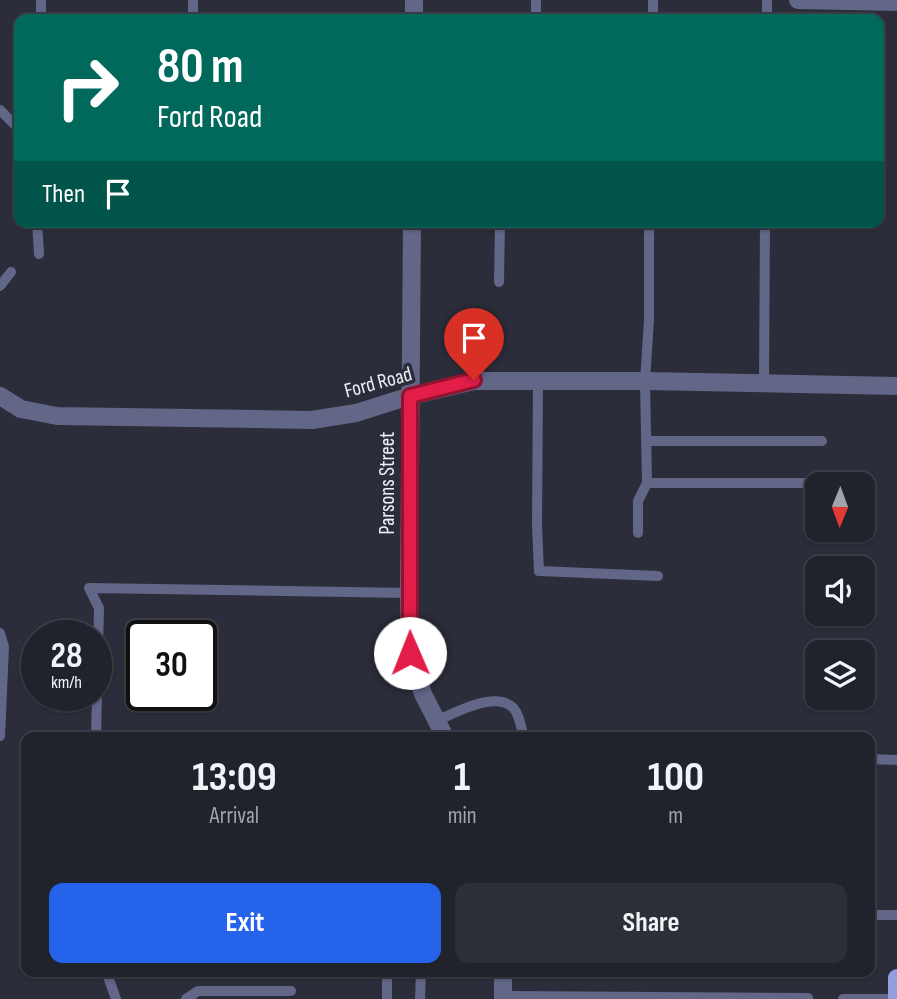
<!DOCTYPE html>
<html lang="en">
<head>
<meta charset="utf-8">
<style>
	:root { --surface:#20222c; --page:#2d2f38; --text:#f1f3f6; --muted:#a2a4a9; --line:#3d3f48; --accent:#2563eb }
	body { margin:0; font-family:"Sofia Sans Condensed",sans-serif; background:var(--page); color:var(--text); height:100vh; display:flex; flex-direction:column; font-size:26px; white-space:nowrap }
	* { box-sizing:border-box; margin:0 }
	p { font-size:23px; color:var(--muted) }
	.icon { flex:none; width:38px; height:38px; fill:none; stroke:currentColor; stroke-width:2; stroke-linecap:round; stroke-linejoin:round }
	.map { position:relative; flex:1; overflow:hidden }
	.sheet { position:absolute; left:21px; top:732px; width:854px; height:245px; display:flex; flex-direction:column; background:var(--surface); border-radius:14px; box-shadow:0 2px 5px #0004,0 0 0 2px var(--line) }
	.sheet>* { flex:none }
	.guide { position:absolute; left:14px; top:14px; width:870px; height:214px; border-radius:14px; box-shadow:0 2px 5px #0004,0 0 0 2px var(--line); background:#00695c; color:#fff; overflow:hidden }
	.needle { width:46px; rotate:181deg }
	.buttons { position:absolute; left:805px; top:472px; display:grid; gap:14px }
	.buttons a { display:grid; place-items:center; width:70px; height:70px; border-radius:14px; background:var(--surface); box-shadow:0 2px 5px #0004,0 0 0 2px var(--line); font-size:35px }
	.speed { position:absolute; left:21px; top:620px; display:flex; gap:14px; font-size:35px; font-weight:700; text-align:center }
	.speed>* { display:grid; place-content:center; width:91px; height:91px; border-radius:50%; background:var(--surface); box-shadow:0 2px 5px #0004,0 0 0 2px var(--line); line-height:1 }
	.speed small { font-size:18px; font-weight:400 }
	.speed .limit { border:4px solid #111; border-radius:10px; background:#fff; color:#111 }
	.pin { position:absolute; display:grid; place-items:center; width:60px; height:60px; color:#fff; margin:-72px -30px; border-radius:50% 50% 50% 0; rotate:-45deg; box-shadow:0 0 7px #0007 }
	.pin .icon { rotate:45deg }
	.me { position:absolute; width:77px; margin:-38px; rotate:359deg; stroke-linejoin:round; filter:drop-shadow(0 0 5px #0008) }
	.turn { display:flex; align-items:center; gap:24px; height:147px; padding:0 28px; font-size:32px }
	.turn .icon { width:91px; height:91px; stroke-width:2.5 }
	.turn b { display:block; font-size:49px; line-height:60px }
	.then { display:flex; align-items:center; height:66px; padding:0 28px; background:#0003; gap:14px; font-size:26px }
	.eta { display:flex; justify-content:space-evenly; align-items:center; height:119px; text-align:center }
	.eta b { font-size:42px; font-weight:700; line-height:49px }
	.action { display:flex; gap:14px; margin-top:auto; padding:14px 28px }
	.action a { flex:1; height:80px; border-radius:14px; background:var(--accent); color:#fff; font-size:28px; font-weight:700; line-height:80px; text-align:center }
	.action a+a { background:var(--page); color:var(--text) }
	.map>svg:first-child { display:block }
	.lines { fill:none; stroke-linecap:round; stroke-linejoin:round }
	.service { stroke:#626687; stroke-width:10 }
	.minor { stroke:#626687; stroke-width:18 }
	.primary { stroke:#959de1; stroke-width:18 }
	.route-casing { stroke:#92132f; stroke-width:18 }
	.route { stroke:#e11d48; stroke-width:12 }
	.labels { text-anchor:middle; stroke-width:7; stroke-linejoin:round; paint-order:stroke }
	.street-label { font-size:21px; fill:#edeff8; stroke:#2b2d3a }
</style>
</head>
<body>
<div class="map">
<svg width="897" height="999" viewBox="0 0 897 999">
	<rect width="100%" height="100%" fill="#2b2d3a"/>
	<g class="lines">
		<path class="service" d="M 41,0 L 41,19
			M 193,19 L 193,0
			M 536,19 L 536,0
			M 653,19 L 653,0
			M 767,19 L 767,0
			M 0,110 L 19,129
			M 37,222 L 39,254
			M 649,222 L 649,320 L 645,381 L 647,483 L 831,483
			M 499,282 L 500,222
			M 0,286 L 11,272
			M 538,381 L 537,525 L 539,571 L 658,576
			M 764,385 L 765,222
			M 646,441 L 822,441
			M 638,533 L 638,501 L 647,483
			M 0,633 L 4,647 L 0,736
			M 436,721 C 455,713 492,692 511,706 C 519,711 521,728 524,737
			M 96,737 L 99,608 L 89,588 L 409,593
			M 870,759 L 897,760
			M 870,915 L 897,915
			M 106,971 L 116,999
			M 503,996 L 808,998
			M 186,999 L 198,991 L 291,991
			M 387,999 L 387,971
			M 420,999 L 421,971
			M 843,999 L 897,999"/>
		<path class="minor" d="M 798,0 L 897,2
			M 414,19 L 414,0
			M 412,222 L 409,593 L 410,653 L 423,694 L 445,737
			M 0,396 L 21,409 L 57,416 L 312,420 L 356,413 L 410,396 L 474,381 L 645,381 L 897,386
			M 503,971 L 503,999"/>
		<path class="primary" d="M 897,999 L 897,978"/>
	</g>
	<g class="lines">
		<g class="route-casing">
			<path id="route" d="M 410,653 L 410,396 L 474,380"/>
		</g>
		<use href="#route" class="route"/>
	</g>
	<g class="labels">
		<g class="street-label">
			<text transform="translate(378 382) rotate(-15)" y="7">Ford Road</text>
			<text transform="translate(387 483) rotate(-90)" y="7">Parsons Street</text>
		</g>
	</g>
</svg>
<div class="buttons">
<a><svg class="needle" viewBox="-14 -14 28 28"><path d="M0-13l5 13h-10z" fill="#e53935"/><path d="M0 13l5-13h-10z" fill="#a2a4a9"/></svg></a>
<a><svg class="icon" aria-label="sound" viewBox="0 0 24 24"><path d="M4 9h4l5-4v14l-5-4H4zM17 9q2 3 0 6"/></svg></a>
<a><svg class="icon" aria-label="layers" viewBox="0 0 24 24"><path d="M12 4l9 5-9 5-9-5zM3 14l9 5 9-5"/></svg></a>
</div>
<div class="speed"><div>28<small>km/h</small></div><div class="limit">30</div></div>
<div class="pin" style="left:474px;top:380px;background:#d93025"><svg class="icon" aria-label="arrive" viewBox="0 0 24 24"><path d="M6 21V4h12l-3 4 3 4H6"/></svg></div>
<svg class="me" style="left:410px;top:653px" viewBox="-20 -20 40 40"><circle r="19" fill="#fff"/><path d="M0-13L10 11 0 6-10 11z" fill="#e11d48"/></svg>
<div class="guide">
<div class="turn"><svg class="icon" aria-label="right" viewBox="0 0 24 24"><path d="M7 20v-9h11M14 6l5 5-5 5"/></svg><div><b>80 m</b>Ford Road</div></div>
<div class="then">Then<svg class="icon" aria-label="arrive" viewBox="0 0 24 24"><path d="M6 21V4h12l-3 4 3 4H6"/></svg></div>
</div>
<section class="sheet">
<div class="eta">
<div><b>13:09</b><p>Arrival</p></div>
<div><b>1</b><p>min</p></div>
<div><b>100</b><p>m</p></div>
</div>
<div class="action"><a>Exit</a><a>Share</a></div>
</section>
</div>
</body>
</html>
